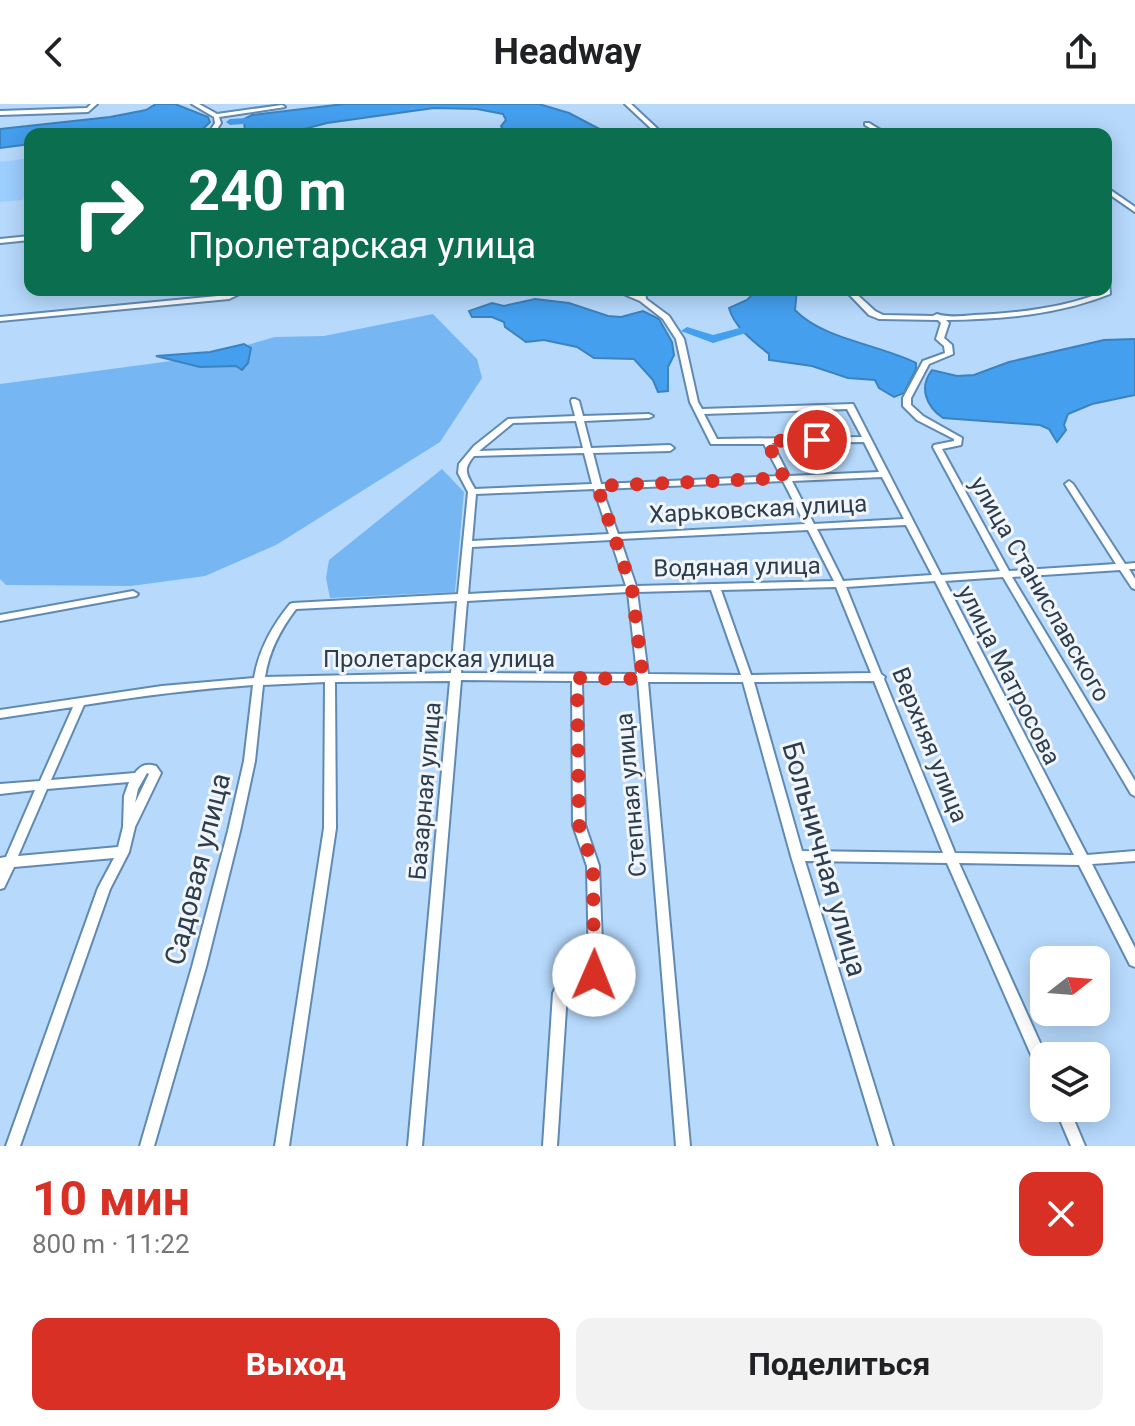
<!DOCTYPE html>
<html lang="ru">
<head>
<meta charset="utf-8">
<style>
	:root { --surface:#fff; --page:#f2f2f2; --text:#202124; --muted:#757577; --accent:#d93025 }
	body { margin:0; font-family:Roboto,sans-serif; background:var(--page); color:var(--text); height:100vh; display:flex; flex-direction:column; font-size:30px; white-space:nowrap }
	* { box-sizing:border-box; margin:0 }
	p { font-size:26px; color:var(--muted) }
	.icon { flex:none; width:44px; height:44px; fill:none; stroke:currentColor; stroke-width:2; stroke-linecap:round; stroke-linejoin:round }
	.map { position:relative; height:1042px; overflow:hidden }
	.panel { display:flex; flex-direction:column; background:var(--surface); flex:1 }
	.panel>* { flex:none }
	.banner { position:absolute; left:24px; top:24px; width:1088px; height:168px; border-radius:16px; box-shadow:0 4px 20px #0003; background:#0b6e4f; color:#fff; overflow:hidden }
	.needle { width:52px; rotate:73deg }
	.tools { position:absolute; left:1030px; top:842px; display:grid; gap:16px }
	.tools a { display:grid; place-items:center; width:80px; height:80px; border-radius:16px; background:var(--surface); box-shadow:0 4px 20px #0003; font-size:40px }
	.pin { position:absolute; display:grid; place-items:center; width:68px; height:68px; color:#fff; margin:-34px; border:4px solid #fff; border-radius:50%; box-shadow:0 2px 8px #0007 }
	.me { position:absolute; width:88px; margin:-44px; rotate:1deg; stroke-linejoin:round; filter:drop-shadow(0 0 6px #0008) }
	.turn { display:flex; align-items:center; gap:28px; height:168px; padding:0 32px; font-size:36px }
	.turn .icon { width:104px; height:104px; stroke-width:2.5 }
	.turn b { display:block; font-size:56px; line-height:68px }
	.round { display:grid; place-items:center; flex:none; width:84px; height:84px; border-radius:16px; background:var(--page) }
	.overview { display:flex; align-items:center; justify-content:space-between; height:136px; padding:0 32px }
	h1 { font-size:48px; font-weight:700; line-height:60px; color:var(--accent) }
	.primary-button { display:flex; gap:16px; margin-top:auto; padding:16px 32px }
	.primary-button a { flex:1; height:92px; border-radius:16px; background:var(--accent); color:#fff; font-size:32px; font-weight:700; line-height:92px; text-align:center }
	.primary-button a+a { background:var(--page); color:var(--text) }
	header { display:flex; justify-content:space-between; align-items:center; height:104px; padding:0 32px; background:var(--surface); font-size:36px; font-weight:700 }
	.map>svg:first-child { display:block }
	.built { fill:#9cceff }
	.green { fill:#76b6f2 }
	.water { fill:#449fee; stroke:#3c82be; stroke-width:2 }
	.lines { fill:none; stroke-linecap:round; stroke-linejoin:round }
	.river { fill:#449fee; fill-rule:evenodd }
	.street-casing { stroke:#608ab2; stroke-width:4 }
	.street { fill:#fff; fill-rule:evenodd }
	.route { stroke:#d93025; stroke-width:14; stroke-dasharray:0 25.2 }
	.labels { text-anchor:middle; stroke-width:6; stroke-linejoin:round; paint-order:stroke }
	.street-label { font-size:24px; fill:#2b3d4e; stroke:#f2f6fb }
	.near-street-label { font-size:28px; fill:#2b3d4e; stroke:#f2f6fb }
</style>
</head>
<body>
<header><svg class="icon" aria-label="back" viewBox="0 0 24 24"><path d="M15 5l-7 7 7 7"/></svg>Headway<svg class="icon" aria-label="share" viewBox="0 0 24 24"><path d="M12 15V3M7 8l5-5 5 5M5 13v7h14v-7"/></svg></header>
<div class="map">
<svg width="1135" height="1042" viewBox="0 0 1135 1042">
	<rect width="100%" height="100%" fill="#b6d9fc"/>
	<path class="built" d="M 30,54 L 30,71 L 23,96 L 0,98 L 0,58 Z"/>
	<path class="green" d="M 433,210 L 477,255 L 482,274 L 440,338 L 276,441 L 205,472 L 131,482 L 6,481 L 0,475 L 0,280 L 208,252 L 275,233 L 324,232 Z
		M 442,365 L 464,388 L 455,488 L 330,494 L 326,474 L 329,456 Z"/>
	<path class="water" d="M 156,0 L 175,0 L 208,13 L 210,18 L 198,30 L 30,30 L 30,40 L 0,44 L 0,25 L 110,13 L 146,6 Z
		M 344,0 L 539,0 L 569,9 L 609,30 L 506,30 L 501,22 L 506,16 L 503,10 L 477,5 L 434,4 L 327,19 L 285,30 L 245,30 L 244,15 L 252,11 Z
		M 757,186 L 797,186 L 795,206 C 822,235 881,241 916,259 L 916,265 L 904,289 L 894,293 L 879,284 L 875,276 L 848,274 L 812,262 L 769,256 L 769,250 C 754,238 734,223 729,204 L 747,196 Z
		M 535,195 L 569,199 L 608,212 L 621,213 L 643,207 L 659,215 L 672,238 L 674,251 L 668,263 L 668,287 L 658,288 L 653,276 L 634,255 L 594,254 L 577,243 L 544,236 L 526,238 L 505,223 L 504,218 L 492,213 L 472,213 L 469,207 L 492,199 L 504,202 Z
		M 1135,235 L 1135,291 L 1092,300 L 1068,310 L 1064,321 L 1066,326 L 1057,338 L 1049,325 L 1040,321 L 943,314 C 927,303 918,284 932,266 L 957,272 L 974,271 L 1009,258 L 1104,236 Z
		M 244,240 L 251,244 L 248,259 L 242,266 L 236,262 L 200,263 L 156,252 L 210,248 Z"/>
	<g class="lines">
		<path class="river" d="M 264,13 L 267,14 L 267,18 L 230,21 L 226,18 L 230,15 Z
			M 762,218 L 768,221 L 766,223 L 713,239 L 681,227 L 687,223 L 713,231 Z"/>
		<g class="street-casing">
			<path id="street" d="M 91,0 L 97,0 L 88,8 L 0,11 L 0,7 L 87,4 Z
				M 192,0 L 199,0 L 217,10 L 282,1 L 285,3 L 219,13 L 221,19 L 214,30 L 208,30 L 215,19 L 214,13 Z
				M 625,0 L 631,0 L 663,30 L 657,30 Z
				M 865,19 L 869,19 L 887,30 L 880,30 L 865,21 Z
				M 1106,83 L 1135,103 L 1135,108 L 1106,88 Z
				M 30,132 L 30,136 L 0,139 L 0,135 Z
				M 1106,174 L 1109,176 L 1110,190 C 1058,211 1002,215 946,216 L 949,219 L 944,234 L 952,241 L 953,250 L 929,260 L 911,294 L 911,301 L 923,312 L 962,334 L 961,341 L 942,345 L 1009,467 L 1116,460 L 1065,380 L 1069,377 L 1073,380 L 1125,460 L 1135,459 L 1135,465 L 1129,465 L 1135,475 L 1135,485 L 1132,484 L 1120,466 L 1012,473 L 1135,677 L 1135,692 L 1131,690 L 1003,473 L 945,477 L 1087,751 L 1135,747 L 1135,757 L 1092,760 L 1135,844 L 1135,863 L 1130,861 L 1079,761 L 959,759 L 1046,952 L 1044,952 L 1044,971 L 1039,969 L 947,759 L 805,757 L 893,1042 L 879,1042 L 791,752 L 743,578 L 648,578 L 690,1042 L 676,1042 L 638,577 L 582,577 L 585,721 L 599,762 L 603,865 L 595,879 L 567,888 L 567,889 L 557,1042 L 543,1042 L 553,889 L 558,879 L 586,870 L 589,864 L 587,762 L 573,721 L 572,577 L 461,576 L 422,1042 L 408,1042 L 450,577 L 335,578 L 336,724 L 289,1042 L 275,1042 L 324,724 L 325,578 L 263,581 L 255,657 L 240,727 L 206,863 L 154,1042 L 140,1042 L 192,863 L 228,727 L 244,657 L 253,581 C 196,585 140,592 84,601 L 51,676 L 135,669 C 141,661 146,659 156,662 L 161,669 L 135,723 L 129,748 L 110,785 L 20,1042 L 6,1042 L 98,784 L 114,754 L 14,763 L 4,784 L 0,785 L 0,754 L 6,753 L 35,686 L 0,690 L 0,680 L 40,677 L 73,603 L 0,614 L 0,606 L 162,582 L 254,574 C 259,545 272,522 290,500 L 293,499 L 458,490 L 468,388 L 458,369 L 459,360 L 474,342 L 508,315 L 575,312 L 571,297 L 572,295 L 575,295 L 579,297 L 583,312 L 649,310 L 653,312 L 649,314 L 584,317 L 591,344 L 670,341 L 674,344 L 670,347 L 593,349 L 601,380 L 781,372 L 764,340 L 711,340 L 690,298 L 676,235 L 663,215 L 640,197 L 614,186 L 623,186 L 638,192 L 639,186 L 645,186 L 646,195 L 669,212 L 684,235 L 698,298 L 702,305 L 853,300 L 941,471 L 1000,467 L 933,343 L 934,341 L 954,337 L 954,335 L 917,316 L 903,302 L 903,294 L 923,257 L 945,249 L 944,242 L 936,235 L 941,219 L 938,216 L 879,215 L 869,211 L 845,186 L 852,186 L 875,207 L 883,211 L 933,212 L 937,210 C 948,214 962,212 974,211 C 1019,209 1062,204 1104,188 L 1104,186 L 1106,186 ZM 847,305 L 862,333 L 717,335 L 704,310 ZM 576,317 L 583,344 L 479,347 L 513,319 ZM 864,338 L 879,368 L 789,372 L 772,339 ZM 584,349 L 592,380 L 475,385 C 467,371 462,366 474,352 ZM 882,373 L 904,415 L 814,420 L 792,377 ZM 783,377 L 805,420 L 618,430 L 602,385 ZM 594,385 L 609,430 L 472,437 L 476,390 ZM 906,421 L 932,471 L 843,477 L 817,425 ZM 808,426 L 834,477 L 636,482 L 620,435 ZM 611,436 L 626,482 L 468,490 L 472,443 ZM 935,477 L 1074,751 L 955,749 L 884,575 L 885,573 L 881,570 L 846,483 ZM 836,483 L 871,569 L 751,571 L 721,486 ZM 711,486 L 741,571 L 648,570 L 637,488 ZM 628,488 L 637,570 L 461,569 L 467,497 ZM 457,497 L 451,569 L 265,573 C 269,547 280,526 296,505 ZM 874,577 L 943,749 L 802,747 L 754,578 ZM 147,669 L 149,670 L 135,699 L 138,685 ZM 129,678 L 124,692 L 123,723 L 118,743 L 18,752 L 47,685 Z
				M 239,186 L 248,186 L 229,195 L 0,217 L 0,213 L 228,191 Z
				M 133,487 L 138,490 L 136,492 L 0,517 L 0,511 Z
				M 1055,1004 L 1069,1004 L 1085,1042 L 1071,1042 Z"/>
		</g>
		<use href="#street" class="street"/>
	</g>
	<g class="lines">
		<path class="route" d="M 594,871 L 593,762 L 579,721 L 577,574 L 643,575 L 632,485 L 597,382 L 784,374 L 767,337 L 817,336"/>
	</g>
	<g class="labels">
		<g class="street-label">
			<text transform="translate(758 405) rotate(-3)" y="8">Харьковская улица</text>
			<text transform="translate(737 463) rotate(-1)" y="8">Водяная улица</text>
			<text transform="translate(1040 485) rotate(60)" y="8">улица Станиславского</text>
			<text x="439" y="563">Пролетарская улица</text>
			<text transform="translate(1009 571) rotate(63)" y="8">улица Матросова</text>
			<text transform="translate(930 641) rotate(68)" y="8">Верхняя улица</text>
			<text transform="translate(425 687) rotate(-85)" y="8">Базарная улица</text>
			<text transform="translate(631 691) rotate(-95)" y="8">Степная улица</text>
		</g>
		<g class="near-street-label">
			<text transform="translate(825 755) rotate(74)" y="10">Больничная улица</text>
			<text transform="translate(197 765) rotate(-76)" y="10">Садовая улица</text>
		</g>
	</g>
</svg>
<div class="tools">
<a><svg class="needle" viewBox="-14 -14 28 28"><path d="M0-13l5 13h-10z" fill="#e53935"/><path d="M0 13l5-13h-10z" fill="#757577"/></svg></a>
<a><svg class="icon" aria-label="layers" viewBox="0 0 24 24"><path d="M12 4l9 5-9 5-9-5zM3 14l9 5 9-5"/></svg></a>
</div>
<div class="pin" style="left:817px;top:336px;background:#d93025"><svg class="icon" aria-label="arrive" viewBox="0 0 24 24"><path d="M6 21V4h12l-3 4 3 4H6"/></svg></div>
<svg class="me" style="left:594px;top:871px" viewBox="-20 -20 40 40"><circle r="19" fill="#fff"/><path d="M0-13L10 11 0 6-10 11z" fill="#d93025"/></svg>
<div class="banner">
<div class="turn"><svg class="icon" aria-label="right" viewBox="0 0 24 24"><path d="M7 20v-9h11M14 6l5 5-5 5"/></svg><div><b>240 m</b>Пролетарская улица</div></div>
</div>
</div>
<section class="panel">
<div class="overview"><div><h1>10 мин</h1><p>800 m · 11:22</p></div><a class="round" style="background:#d93025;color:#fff"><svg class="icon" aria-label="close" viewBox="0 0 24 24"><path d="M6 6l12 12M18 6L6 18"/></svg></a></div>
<div class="primary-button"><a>Выход</a><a>Поделиться</a></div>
</section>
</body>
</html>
